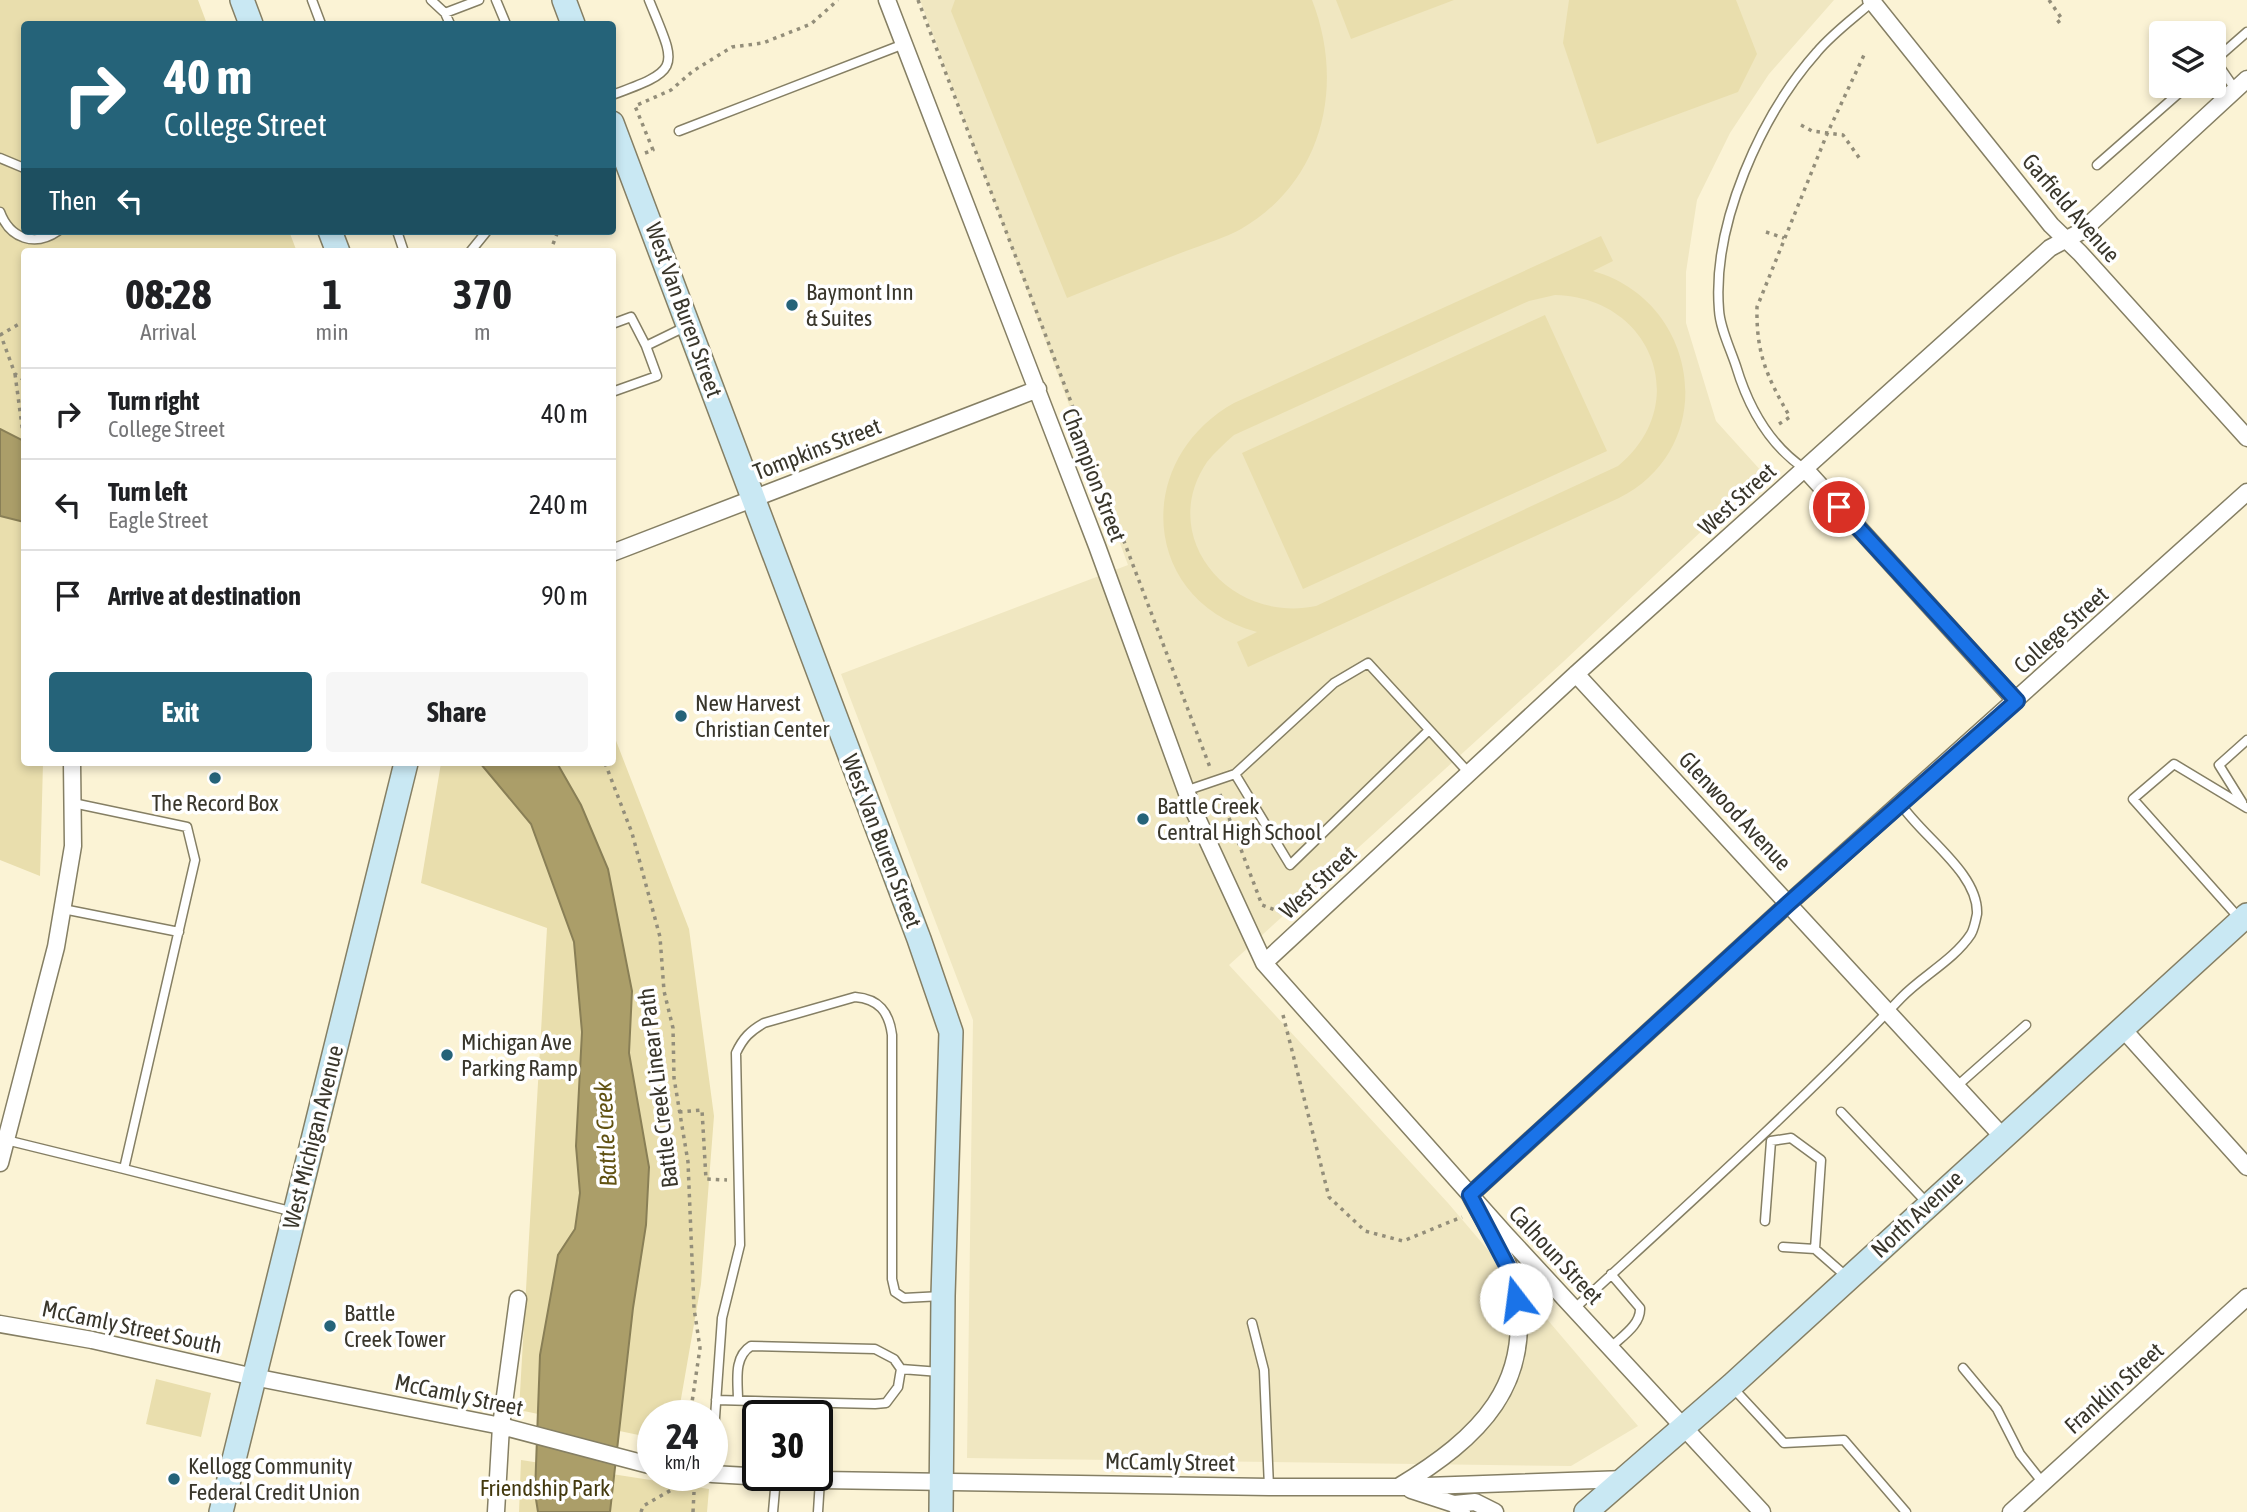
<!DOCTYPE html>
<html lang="en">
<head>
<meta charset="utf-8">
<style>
	:root { --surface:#fff; --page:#f6f6f6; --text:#202124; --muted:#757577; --line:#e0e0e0; --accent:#256379 }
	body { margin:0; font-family:"Asap Condensed",sans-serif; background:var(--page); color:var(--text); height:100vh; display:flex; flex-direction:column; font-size:26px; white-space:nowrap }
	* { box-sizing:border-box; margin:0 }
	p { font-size:23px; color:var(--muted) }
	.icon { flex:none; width:38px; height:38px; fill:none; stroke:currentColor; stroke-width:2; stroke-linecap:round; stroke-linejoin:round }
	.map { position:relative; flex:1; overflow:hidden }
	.side { position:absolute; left:21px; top:248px; width:595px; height:518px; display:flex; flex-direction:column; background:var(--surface); border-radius:7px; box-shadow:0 4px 10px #0003 }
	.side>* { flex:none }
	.guide { position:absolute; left:21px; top:21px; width:595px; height:214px; border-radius:7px; box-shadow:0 4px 10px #0003; background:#256379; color:#fff; overflow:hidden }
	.fabs { position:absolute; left:2149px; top:21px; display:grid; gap:14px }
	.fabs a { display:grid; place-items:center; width:77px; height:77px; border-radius:7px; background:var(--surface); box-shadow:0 4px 10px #0003; font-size:35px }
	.speed { position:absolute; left:637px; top:1400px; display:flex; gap:14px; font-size:35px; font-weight:700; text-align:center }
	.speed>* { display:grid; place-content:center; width:91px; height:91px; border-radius:50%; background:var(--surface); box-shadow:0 4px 10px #0003; line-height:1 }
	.speed small { font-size:18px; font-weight:400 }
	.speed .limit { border:4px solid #111; border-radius:10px; background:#fff; color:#111 }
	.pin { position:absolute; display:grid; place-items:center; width:60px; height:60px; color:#fff; margin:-30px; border:4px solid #fff; border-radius:50%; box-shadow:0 2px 7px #0007 }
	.me { position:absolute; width:77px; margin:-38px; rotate:345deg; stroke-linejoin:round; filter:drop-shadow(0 0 5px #0008) }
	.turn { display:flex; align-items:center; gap:24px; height:147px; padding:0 28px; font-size:32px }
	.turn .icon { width:91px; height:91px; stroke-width:2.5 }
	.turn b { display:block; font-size:49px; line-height:60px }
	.then { display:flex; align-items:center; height:66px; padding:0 28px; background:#0003; gap:14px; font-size:26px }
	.eta { display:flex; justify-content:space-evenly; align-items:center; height:119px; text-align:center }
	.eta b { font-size:42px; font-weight:700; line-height:49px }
	.action { display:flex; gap:14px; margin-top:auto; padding:14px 28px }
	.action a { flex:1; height:80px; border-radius:7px; background:var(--accent); color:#fff; font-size:28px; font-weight:700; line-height:80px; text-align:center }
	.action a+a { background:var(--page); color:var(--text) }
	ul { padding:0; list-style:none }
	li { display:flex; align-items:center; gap:21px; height:91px; padding:0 28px; border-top:2px solid var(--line) }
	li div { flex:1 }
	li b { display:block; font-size:26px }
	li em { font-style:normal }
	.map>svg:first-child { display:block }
	.built { fill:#f0e7c1 }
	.green { fill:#e9dead; fill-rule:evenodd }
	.water { fill:#ab9e69; stroke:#897f56; stroke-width:2 }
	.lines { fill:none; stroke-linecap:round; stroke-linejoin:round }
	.lane-casing { stroke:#857f64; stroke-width:11 }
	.street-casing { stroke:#857f64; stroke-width:19 }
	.secondary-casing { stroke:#857f64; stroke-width:26 }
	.path { stroke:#938e7a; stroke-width:3.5; stroke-dasharray:3.5 5; stroke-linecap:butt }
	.lane { stroke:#fff; stroke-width:8 }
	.street { stroke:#fff; stroke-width:16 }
	.secondary { stroke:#c9e8f3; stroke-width:23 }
	.route-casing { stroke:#114b97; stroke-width:18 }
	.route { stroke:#1a73e8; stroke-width:12 }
	.poi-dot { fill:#256379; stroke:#fff; stroke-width:2.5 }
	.labels { text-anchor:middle; stroke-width:7; stroke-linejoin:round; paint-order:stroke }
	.street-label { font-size:23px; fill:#39362b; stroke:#fff }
	.poi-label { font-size:23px; fill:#39362b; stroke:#fff; text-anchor:start }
	.park-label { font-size:23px; fill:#43390e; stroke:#fff }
	.water-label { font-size:24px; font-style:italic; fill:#615212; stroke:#fff }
</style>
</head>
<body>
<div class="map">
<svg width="2247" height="1512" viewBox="0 0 2247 1512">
	<rect width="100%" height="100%" fill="#fbf3d5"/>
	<path class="built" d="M 920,0 L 1834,0 L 1769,74 L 1730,133 L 1697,200 L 1686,272 L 1686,323 L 1716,421 L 1763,473 L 1563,662 L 1229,965 L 1448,1203 L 1638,1426 L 1571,1466 L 967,1458 L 973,1020 L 841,674 L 1128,565 Z"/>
	<path class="green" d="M 0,0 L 198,0 L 207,24 L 24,24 L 24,231 L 289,231 L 297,252 L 24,252 L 24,763 L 43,763 L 40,876 L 0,860 Z
		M 955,0 L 1312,0 C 1345,84 1324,181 1241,229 C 1225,238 1204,244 1186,251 C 1146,266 1107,282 1067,298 L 951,11 Z
		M 1336,0 L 1454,0 L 1351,39 Z
		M 1569,0 L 1736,0 L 1757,54 L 1738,92 L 1597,144 L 1563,43 Z
		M 1601,236 L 1613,261 L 1593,271 C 1700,301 1721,447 1619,498 L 1248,667 L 1237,642 L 1257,632 C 1141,601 1132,460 1234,403 ZM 1555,295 C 1651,297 1694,403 1618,466 L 1316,606 C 1230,624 1156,537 1207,462 C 1215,452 1224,444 1234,435 L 1529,301 Z
		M 1545,315 L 1607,451 L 1303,589 L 1242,453 Z
		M 613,733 L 689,929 L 714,1116 L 701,1284 L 678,1416 L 653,1416 L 653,1438 L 519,1410 L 547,928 L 421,883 L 441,763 L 612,763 Z
		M 156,1379 L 211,1393 L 201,1437 L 146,1424 Z
		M 521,1460 L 709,1489 L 707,1512 L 519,1512 Z"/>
	<path class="water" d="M 0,429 L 24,441 L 24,522 L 0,516 Z
		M 480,763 L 557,763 L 581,805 L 608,869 L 632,991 L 629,1053 L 649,1167 L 646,1225 L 633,1308 L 610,1512 L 538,1512 L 535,1493 L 540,1355 L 558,1255 L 575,1229 L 580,1193 L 576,1146 L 582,1032 L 574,942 L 531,824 Z"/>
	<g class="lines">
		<g class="lane-casing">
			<path id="lane" d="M 312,0 L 321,24
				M 431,0 L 445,13 L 479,0
				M 496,0 L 506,24
				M 445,13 L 450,24
				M 2235,89 L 2215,60 L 2247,32
				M 612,95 C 684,69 676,67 649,0
				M 679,131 L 904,44
				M 0,158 L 24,168
				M 2097,165 L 2187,86
				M 0,212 C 10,239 35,247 58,231
				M 397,231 L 404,252
				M 470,252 L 487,231
				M 612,324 L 631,317 L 646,346 L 687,326
				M 612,392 L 657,376 L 646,346
				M 1805,469 C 1769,445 1748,406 1736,366 C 1730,348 1720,328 1719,310 C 1712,224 1761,115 1817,52 C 1833,33 1854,18 1872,2
				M 1235,774 L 1290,865 L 1428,731
				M 1185,791 L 1235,774 L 1334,683 L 1368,663 L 1468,772
				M 2242,802 L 2219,765 L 2247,740
				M 63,909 L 179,932
				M 2239,918 L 2133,799 L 2174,764 L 2247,808
				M 1957,1086 L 2026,1025
				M 1841,1112 L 1928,1204
				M 6,1140 L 124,1169 L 195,860 L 187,827 L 73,803
				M 124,1169 L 294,1212
				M 1765,1221 L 1771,1141 L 1791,1138 L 1821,1160 L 1815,1249 L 1783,1247
				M 1815,1249 L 1847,1277
				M 1574,1309 C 1685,1207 1797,1107 1901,998 C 1922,976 1954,960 1971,934 C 1974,929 1976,919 1977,914 C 1979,873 1921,836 1900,803
				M 1252,1323 L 1264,1370 L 1269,1487
				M 1610,1348 C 1621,1337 1641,1325 1640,1308 L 1611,1274
				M 1963,1368 L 1997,1409 L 2020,1454 L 2043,1483
				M 901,1369 L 940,1372
				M 1733,1388 L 1784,1443 L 1844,1440 L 1906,1512
				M 716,1400 L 875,1404 L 886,1403 L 898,1387 L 901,1369 L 894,1359 L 875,1349 L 751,1346 C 733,1357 738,1382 738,1400
				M 712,1460 L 722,1318 L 740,1245 L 736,1053 C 743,1038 750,1031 764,1023 L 855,997 C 879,999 889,1012 892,1035 L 892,1279 L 895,1292 L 904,1298 L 942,1296
				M 773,1512 L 776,1478
				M 818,1512 L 820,1480"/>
		</g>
		<g class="street-casing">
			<path id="street" d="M 887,0 L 1097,546 L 1192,807 L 1264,963 L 1506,1235 L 1762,1512
				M 1871,0 L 2051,225 L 2080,253 L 2247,438
				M 1805,469 L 2016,701
				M 612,553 L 1038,389
				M 1576,674 L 2002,1136
				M 1264,963 L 1576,674 L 2050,248 L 2082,231 L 2247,79
				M 2122,1028 L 2247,1167
				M 0,1163 L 56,947 L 73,846 L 72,763
				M 0,1324 L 92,1340 L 254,1377 L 501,1426 L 653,1466
				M 712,1474 L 820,1480 L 1269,1487 L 1398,1487 L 1626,1479
				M 1398,1487 C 1479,1438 1537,1384 1514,1281 C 1509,1259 1481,1217 1470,1195 L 1789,903 L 2247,492
				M 1411,1490 L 1454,1504 L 1462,1512
				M 1454,1504 L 1475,1502 L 1495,1512
				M 496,1512 L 501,1426 L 518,1299
				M 2011,1512 L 2247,1297"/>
		</g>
		<g class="secondary-casing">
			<path id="secondary" d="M 242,0 L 251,24
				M 564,0 L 573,24
				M 612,123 L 919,939 L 951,1032 L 943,1296 L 941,1512
				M 330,231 L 338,252
				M 221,1512 L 406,763
				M 1586,1512 L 1732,1385 L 2247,915"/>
		</g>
		<path class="path" d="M 918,0 L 1211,770
			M 2049,0 L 2062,19 L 2054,25
			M 1801,125 L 1812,131 L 1843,135 L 1860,159
			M 645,153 L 653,150 L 635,106 L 671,90 L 693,71 L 732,47 L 763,43 L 811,24 L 838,0
			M 1766,232 L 1784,238
			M 550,252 L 558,231
			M 0,333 L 15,374 L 24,380
			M 0,335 L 24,321
			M 15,374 L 24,441
			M 1779,424 L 1790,417 C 1767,377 1756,354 1757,307 L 1827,134 L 1864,55
			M 605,763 L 632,833 L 660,937 L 664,991 L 673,1028 L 674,1078 L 688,1162 L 694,1308 L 700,1348 L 690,1416
			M 1220,794 L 1262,905 L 1283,913
			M 1283,1015 L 1329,1197 L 1365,1231 L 1403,1241 L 1462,1217
			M 679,1112 L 702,1110 L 706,1179 L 727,1180
			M 641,1512 L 643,1506 L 673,1489 L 678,1475
			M 693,1512 L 694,1492"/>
		<use href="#lane" class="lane"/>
		<use href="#street" class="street"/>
		<use href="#secondary" class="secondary"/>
	</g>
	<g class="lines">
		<g class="route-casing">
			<path id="route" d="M 1516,1299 L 1514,1279 L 1470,1195 L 1789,903 L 2017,701 L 1839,507"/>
		</g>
		<use href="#route" class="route"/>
	</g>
	<g class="poi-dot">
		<circle cx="792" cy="305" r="7"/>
		<circle cx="681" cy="716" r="7"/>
		<circle cx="215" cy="778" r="7"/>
		<circle cx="1143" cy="819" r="7"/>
		<circle cx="447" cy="1055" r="7"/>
		<circle cx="330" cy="1326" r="7"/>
		<circle cx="174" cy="1479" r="7"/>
	</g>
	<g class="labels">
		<g class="street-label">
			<text transform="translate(2071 208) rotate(49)" y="8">Garfield Avenue</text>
			<text transform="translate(684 310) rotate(70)" y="8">West Van Buren Street</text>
			<text transform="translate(817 449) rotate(-21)" y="8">Tompkins Street</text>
			<text transform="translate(1094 475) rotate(69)" y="8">Champion Street</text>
			<text transform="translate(1737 499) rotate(-42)" y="8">West Street</text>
			<text transform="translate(2061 630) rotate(-42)" y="8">College Street</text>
			<text transform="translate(1735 811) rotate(47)" y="8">Glenwood Avenue</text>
			<text transform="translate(882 841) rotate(69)" y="8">West Van Buren Street</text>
			<text transform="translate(1318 882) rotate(-43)" y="8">West Street</text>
			<text transform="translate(658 1088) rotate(-97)" y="8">Battle Creek Linear Path</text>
			<text transform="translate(313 1137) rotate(-76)" y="8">West Michigan Avenue</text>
			<text transform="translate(1917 1214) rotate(-43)" y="8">North Avenue</text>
			<text transform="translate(1556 1255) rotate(47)" y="8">Calhoun Street</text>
			<text transform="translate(132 1327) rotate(12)" y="8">McCamly Street South</text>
			<text transform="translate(2114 1388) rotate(-42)" y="8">Franklin Street</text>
			<text transform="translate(459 1395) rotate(12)" y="8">McCamly Street</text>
			<text transform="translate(1170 1462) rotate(1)" y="8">McCamly Street</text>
		</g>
		<g class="poi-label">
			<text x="806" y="300">Baymont Inn<tspan x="806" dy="26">&amp; Suites</tspan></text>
			<text x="695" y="711">New Harvest<tspan x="695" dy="26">Christian Center</tspan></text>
			<text x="215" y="811" text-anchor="middle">The Record Box</text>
			<text x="1157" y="814">Battle Creek<tspan x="1157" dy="26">Central High School</tspan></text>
			<text x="461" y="1050">Michigan Ave<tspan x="461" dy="26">Parking Ramp</tspan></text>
			<text x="344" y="1321">Battle<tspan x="344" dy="26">Creek Tower</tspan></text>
			<text x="188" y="1474">Kellogg Community<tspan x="188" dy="26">Federal Credit Union</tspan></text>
		</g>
		<g class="park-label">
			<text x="545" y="1496">Friendship Park</text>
		</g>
		<g class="water-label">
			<text transform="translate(606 1134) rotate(-93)" y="8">Battle Creek</text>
		</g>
	</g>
</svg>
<div class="fabs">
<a><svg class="icon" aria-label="layers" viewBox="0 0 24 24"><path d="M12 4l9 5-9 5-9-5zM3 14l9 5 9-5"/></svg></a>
</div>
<div class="speed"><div>24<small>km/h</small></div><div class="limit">30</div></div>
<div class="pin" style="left:1839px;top:507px;background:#d93025"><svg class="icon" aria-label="arrive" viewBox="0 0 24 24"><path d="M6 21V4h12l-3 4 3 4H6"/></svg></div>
<svg class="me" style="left:1516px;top:1299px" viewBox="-20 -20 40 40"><circle r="19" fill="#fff"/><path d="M0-13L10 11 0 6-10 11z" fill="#1a73e8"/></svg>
<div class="guide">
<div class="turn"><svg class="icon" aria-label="right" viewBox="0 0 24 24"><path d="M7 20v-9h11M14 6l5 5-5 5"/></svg><div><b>40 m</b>College Street</div></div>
<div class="then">Then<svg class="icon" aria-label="left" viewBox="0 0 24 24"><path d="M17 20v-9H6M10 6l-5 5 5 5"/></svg></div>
</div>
<section class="side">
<div class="eta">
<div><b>08:28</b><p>Arrival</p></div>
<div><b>1</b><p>min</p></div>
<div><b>370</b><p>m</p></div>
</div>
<ul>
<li><svg class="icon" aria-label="right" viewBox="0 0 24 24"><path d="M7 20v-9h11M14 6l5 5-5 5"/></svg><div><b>Turn right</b><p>College Street</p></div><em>40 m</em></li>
<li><svg class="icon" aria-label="left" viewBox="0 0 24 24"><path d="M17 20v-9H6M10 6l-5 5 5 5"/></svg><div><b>Turn left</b><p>Eagle Street</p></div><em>240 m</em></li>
<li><svg class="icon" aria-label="arrive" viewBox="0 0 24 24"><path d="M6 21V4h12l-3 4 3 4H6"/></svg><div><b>Arrive at destination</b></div><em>90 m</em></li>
</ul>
<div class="action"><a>Exit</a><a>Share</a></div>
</section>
</div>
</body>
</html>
